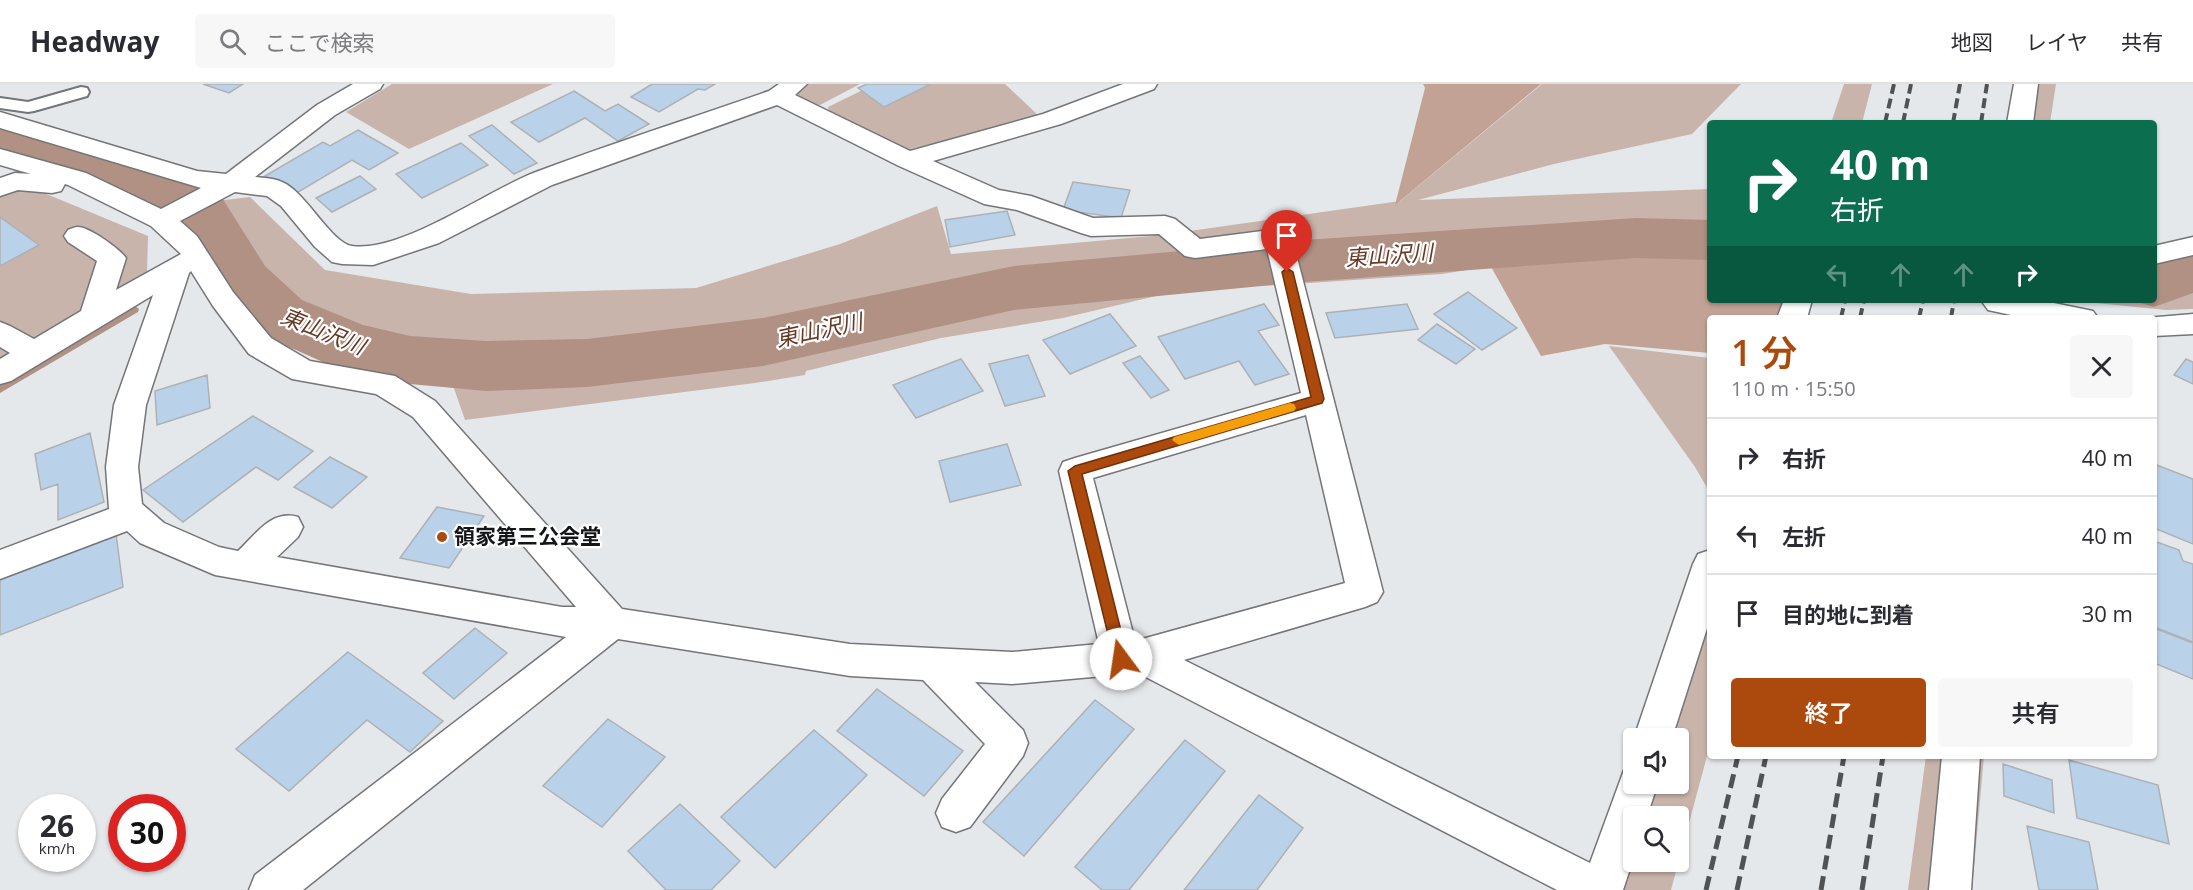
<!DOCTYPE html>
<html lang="ja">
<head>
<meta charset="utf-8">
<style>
	:root { --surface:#fff; --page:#f7f7f7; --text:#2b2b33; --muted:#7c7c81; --line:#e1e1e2; --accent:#ac4a0d }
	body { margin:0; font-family:"Open Sans","Noto Sans JP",sans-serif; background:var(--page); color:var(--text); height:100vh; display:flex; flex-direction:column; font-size:22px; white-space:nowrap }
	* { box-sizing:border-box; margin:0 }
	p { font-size:20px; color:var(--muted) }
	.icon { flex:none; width:33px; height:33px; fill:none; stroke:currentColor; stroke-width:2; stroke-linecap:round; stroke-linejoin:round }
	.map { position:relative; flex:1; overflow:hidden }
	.drawer { position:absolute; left:1707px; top:231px; width:450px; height:444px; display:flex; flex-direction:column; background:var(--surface); border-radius:6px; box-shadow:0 2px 4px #0004 }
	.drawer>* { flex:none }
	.banner { position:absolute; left:1707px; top:36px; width:450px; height:183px; border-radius:6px; box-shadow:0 2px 4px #0004; background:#0b6e4f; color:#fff; overflow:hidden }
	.tools { position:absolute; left:1623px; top:644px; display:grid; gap:12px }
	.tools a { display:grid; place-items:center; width:66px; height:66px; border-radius:6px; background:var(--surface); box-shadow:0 2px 4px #0004; font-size:30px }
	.speed { position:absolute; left:18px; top:710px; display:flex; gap:12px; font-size:30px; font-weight:700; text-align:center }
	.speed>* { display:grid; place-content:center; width:78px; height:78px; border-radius:50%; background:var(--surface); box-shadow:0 2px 4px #0004; line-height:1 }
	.speed small { font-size:15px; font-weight:400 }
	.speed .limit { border:9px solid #d22; background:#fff; color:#111 }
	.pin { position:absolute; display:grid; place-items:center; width:51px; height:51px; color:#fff; margin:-62px -26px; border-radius:50% 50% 50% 0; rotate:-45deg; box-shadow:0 0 6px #0007 }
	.pin .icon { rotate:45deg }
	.me { position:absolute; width:66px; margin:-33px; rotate:346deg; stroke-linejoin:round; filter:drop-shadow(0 0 4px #0008) }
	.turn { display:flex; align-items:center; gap:21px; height:126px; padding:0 24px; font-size:27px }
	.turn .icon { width:78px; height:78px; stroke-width:2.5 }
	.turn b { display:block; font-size:42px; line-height:51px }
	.lanes { display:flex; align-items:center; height:57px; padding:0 24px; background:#0003; justify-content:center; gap:30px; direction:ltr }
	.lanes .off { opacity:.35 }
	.round { display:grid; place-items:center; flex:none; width:63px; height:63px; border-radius:6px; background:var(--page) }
	.headline { display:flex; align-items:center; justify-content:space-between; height:102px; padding:0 24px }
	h1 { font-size:36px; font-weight:600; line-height:45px; color:var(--accent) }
	.button { display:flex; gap:12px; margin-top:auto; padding:12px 24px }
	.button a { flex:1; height:69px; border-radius:6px; background:var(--accent); color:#fff; font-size:24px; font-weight:600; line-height:69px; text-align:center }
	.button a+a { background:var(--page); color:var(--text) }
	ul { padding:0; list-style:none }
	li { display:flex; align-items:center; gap:18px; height:78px; padding:0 24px; border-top:2px solid var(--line) }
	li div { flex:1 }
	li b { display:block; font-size:22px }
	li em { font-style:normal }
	header { display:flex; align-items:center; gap:36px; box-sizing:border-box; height:84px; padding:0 30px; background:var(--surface); border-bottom:2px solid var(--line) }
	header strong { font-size:28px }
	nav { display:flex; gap:33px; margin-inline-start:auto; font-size:21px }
	.search { width:420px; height:54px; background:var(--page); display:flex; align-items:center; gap:15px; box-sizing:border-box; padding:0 21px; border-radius:6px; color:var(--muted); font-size:22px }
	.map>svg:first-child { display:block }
	.green { fill:#c9b4ab; fill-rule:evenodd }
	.forest { fill:#c2a294 }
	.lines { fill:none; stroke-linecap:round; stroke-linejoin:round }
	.stream { fill:#b09183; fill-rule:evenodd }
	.river { fill:#b09183; fill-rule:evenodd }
	.building { fill:#bad1ea; stroke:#aeb1b4; stroke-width:1.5 }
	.service-casing { stroke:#737578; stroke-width:4 }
	.minor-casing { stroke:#737578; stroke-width:3 }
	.service { fill:#fff; fill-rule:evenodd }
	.minor { fill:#fff; fill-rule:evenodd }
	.rail-far1 { stroke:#505253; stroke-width:4; stroke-dasharray:10 5; stroke-linecap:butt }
	.rail { stroke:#505253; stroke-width:5; stroke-dasharray:14 7; stroke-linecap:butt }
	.route { fill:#ac4a0d; stroke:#703008; stroke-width:1.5 }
	.slow { fill:#f59e0b }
	.poi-dot { fill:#ac4a0d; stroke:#fff; stroke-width:2 }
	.labels { text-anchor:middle; stroke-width:4.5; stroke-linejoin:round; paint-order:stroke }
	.poi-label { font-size:21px; font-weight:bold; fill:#141516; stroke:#fff; text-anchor:start }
	.water-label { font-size:22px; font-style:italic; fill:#673924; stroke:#fff }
</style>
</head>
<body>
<header>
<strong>Headway</strong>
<div class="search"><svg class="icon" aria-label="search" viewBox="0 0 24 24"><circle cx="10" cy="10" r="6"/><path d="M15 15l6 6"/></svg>ここで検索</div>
<nav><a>地図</a><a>レイヤ</a><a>共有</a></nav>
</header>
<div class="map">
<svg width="2193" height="806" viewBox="0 0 2193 806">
	<rect width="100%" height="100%" fill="#e5e8eb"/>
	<path class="green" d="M 392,0 L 553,0 L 409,65 L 346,28 Z
		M 799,0 L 860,0 L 820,21 L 785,15 Z
		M 875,0 L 1005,0 L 1040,33 L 902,67 L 831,38 L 828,23 Z
		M 1542,0 L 1741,0 L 1692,50 L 1554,80 L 1418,116 L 1710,105 L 1710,172 L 1632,160 L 1442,190 L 1281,201 L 1190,204 L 1063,234 L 941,254 L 806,287 L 805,291 L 755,299 L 465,336 L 451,296 L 394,287 L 284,263 L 241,217 L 217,186 L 196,146 L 194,131 L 216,117 L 250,113 L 325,186 L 471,210 L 696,204 L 840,160 L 937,122 L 951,170 L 1162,151 L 1400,117 Z
		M 1844,0 L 1872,0 L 1862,39 L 1831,39 Z
		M 2015,0 L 2056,0 L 2050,39 L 2009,39 Z
		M 15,97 L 148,152 L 147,190 L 0,277 L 0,104 Z
		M 2193,162 L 2193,225 L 2166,226 L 2066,216 L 2154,216 L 2154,170 Z
		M 1609,262 L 1710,274 L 1710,409 L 1695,383 Z
		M 1710,493 L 1710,661 L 1671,806 L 1604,806 L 1640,699 L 1678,699 L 1678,654 L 1655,654 ZM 1634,732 L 1678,732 L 1678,777 L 1634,777 Z
		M 1926,672 L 1984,672 L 1972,806 L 1908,806 Z"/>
	<path class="forest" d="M 1423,0 L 1541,0 L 1395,121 L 1425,4 Z
		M 1639,163 L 1710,172 L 1710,216 L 1784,216 L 1775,234 L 1710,234 L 1710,269 L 1605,260 L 1541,272 L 1490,181 L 1589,167 Z
		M 2193,163 L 2193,199 L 2165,209 L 2154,210 L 2154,185 Z"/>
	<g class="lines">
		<path class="stream" d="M 227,166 L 231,167 L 231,171 L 222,175 L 218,174 L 218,170 Z
			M 134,221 L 139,225 L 138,228 L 0,309 L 0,300 Z"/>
		<path class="river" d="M 0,37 L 173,90 L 219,109 L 265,182 L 302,216 L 363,241 L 410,252 L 486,257 L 587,255 L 763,234 L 1014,182 L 1304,156 L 1636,134 L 1710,136 L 1710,176 L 1636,174 L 1304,198 L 1014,226 L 763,282 L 587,303 L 486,307 L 410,300 L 349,286 L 325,279 L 256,248 L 219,212 L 175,136 L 131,116 L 0,73 Z
			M 2193,163 L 2193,209 L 2154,223 L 2131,216 L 2154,216 L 2154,176 Z"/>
	</g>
	<path class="building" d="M 203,0 L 243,0 L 229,9 Z
		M 652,0 L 715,0 L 705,6 L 698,5 L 659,28 L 631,13 Z
		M 867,0 L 931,0 L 884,23 L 858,4 Z
		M 574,7 L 605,27 L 618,20 L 649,40 L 618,57 L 585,34 L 539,58 L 511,38 Z
		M 492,41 L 537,79 L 514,90 L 469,52 Z
		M 358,46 L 398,69 L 369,86 L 352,76 L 295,110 L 265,92 L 323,58 L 330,62 Z
		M 461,59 L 488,81 L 422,114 L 396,90 Z
		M 360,92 L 376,105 L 332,128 L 316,114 Z
		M 1073,98 L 1130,106 L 1121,134 L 1063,126 Z
		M 1007,127 L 1015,151 L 950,163 L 945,136 Z
		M 0,133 L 39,161 L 0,182 Z
		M 1468,208 L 1517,244 L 1482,266 L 1434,230 Z
		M 1264,220 L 1279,241 L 1258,247 L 1289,290 L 1255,301 L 1239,277 L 1185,295 L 1158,253 Z
		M 1407,220 L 1418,245 L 1335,254 L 1326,229 Z
		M 1110,230 L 1136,262 L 1070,290 L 1043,256 Z
		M 1437,240 L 1475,265 L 1456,280 L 1418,256 Z
		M 1028,271 L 1045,312 L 1005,322 L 989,280 Z
		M 1140,272 L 1169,306 L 1151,314 L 1123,279 Z
		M 961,275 L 983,307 L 916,334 L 893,301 Z
		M 2186,275 L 2193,278 L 2193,300 L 2174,291 Z
		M 207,291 L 210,324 L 157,341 L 155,307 Z
		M 253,332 L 313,367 L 278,396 L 256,383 L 183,438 L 143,406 Z
		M 90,349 L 104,418 L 58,436 L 58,400 L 41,406 L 35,370 Z
		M 1007,360 L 1021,401 L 950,418 L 939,377 Z
		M 330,373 L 367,393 L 332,424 L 294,403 Z
		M 2154,380 L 2193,395 L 2193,460 L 2154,444 Z
		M 437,423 L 484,432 L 449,484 L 400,474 Z
		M 116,450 L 123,503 L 0,551 L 0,494 Z
		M 2154,457 L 2179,466 L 2183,477 L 2193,480 L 2193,558 L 2154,543 Z
		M 475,544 L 507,569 L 454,615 L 423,589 Z
		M 2154,544 L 2193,559 L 2193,595 L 2154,579 Z
		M 348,568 L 443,637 L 410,668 L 367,636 L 289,707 L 236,665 Z
		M 877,605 L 963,667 L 924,712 L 837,647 Z
		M 1095,616 L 1134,645 L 1024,772 L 983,738 Z
		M 608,635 L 665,673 L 602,743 L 543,702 Z
		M 814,646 L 867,691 L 775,784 L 721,733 Z
		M 1185,656 L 1225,687 L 1129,806 L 1102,806 L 1075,783 Z
		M 2069,676 L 2158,701 L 2169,760 L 2077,734 Z
		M 2003,680 L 2052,696 L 2054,729 L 2004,712 Z
		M 1259,711 L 1303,744 L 1257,806 L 1184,806 Z
		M 680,720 L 740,777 L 711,806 L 666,806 L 628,767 Z
		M 2027,742 L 2089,758 L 2098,806 L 2039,806 Z"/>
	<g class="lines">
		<g class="service-casing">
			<path id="service" d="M 81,3 L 87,4 L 89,8 L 87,12 L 34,27 L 28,28 L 0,24 L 0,14 L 28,18 Z"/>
		</g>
		<g class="minor-casing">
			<path id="minor" d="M 353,0 L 383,0 L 380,5 L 335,31 L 255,93 C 264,94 274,94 282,98 C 306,108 331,159 352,162 C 402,169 488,106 536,88 C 613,59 692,34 769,7 L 779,0 L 807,0 L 795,11 L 910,67 L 1043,30 L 1123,0 L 1157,0 L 1154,5 L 1061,40 L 933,77 L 999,106 L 1031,112 L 1093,134 L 1165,132 L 1175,135 L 1200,155 L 1278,145 L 1288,148 L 1292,154 L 1383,508 L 1377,518 L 1365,523 L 1184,576 L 1590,779 L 1624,686 L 1634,682 L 1634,699 L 1658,699 L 1647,732 L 1634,732 L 1634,773 L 1623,806 L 1557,806 L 1138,589 L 1012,600 L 975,598 L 1023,646 L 1028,659 L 1023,672 L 970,743 L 956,748 L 942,743 L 936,729 L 942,715 L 985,660 L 923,596 L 850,592 L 618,555 L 303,806 L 249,806 L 255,791 L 566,553 L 215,491 L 140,459 L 127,447 L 0,495 L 0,466 L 109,425 L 106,383 L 114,321 L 153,211 L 11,297 L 0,300 L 0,275 L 10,269 L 0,263 L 0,238 L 10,242 L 34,255 L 81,227 L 97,177 L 68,158 L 64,152 L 68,146 C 71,145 74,143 78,143 C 89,143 120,165 126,174 L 116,206 L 181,170 L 151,142 L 68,101 L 65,100 L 61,107 L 52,109 L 18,106 L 0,112 L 0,94 L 15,89 L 31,90 L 0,81 L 0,65 L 86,89 L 161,125 L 201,104 L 0,44 L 0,28 L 197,87 L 226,90 L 317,21 ZM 777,21 L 899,82 L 984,120 L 1017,126 L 1081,149 L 1091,152 L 1159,150 L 1185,172 L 1195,174 L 1267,165 L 1301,309 L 1075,374 L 1063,378 L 1059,387 L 1099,560 L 1012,568 L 850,560 L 622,525 L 435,317 L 395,292 L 310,277 L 271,254 L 233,208 L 197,152 L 180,137 L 235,108 L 267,112 L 281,122 L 315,163 L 332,178 L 342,180 L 373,181 L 439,159 L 552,101 ZM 191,187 L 213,222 L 249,270 L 292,295 L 376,310 L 413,333 L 576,523 L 562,523 L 277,473 L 298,453 L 303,443 L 298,433 C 272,425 256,450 238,467 L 219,463 L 164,439 L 142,420 L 138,383 L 146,321 L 189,189 ZM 1306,331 L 1345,499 L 1135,557 L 1093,394 Z
				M 2014,0 L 2038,0 L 2033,39 L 2007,39 Z
				M 2193,153 L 2193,171 L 2154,180 L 2154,162 Z
				M 1784,216 L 1812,216 L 1807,234 L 1777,234 Z
				M 1985,216 L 2039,216 L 2093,227 L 2098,234 L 2025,234 L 1988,226 L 1983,219 Z
				M 2193,230 L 2193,250 L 2154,252 L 2154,234 L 2146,234 Z
				M 1710,466 L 1710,535 L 1672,654 L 1634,654 L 1693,480 L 1698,470 Z
				M 1942,672 L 1980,672 L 1971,806 L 1929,806 Z"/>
		</g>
		<use href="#service" class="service"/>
		<use href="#minor" class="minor"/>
		<path class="rail-far1" d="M 1885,39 L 1894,0
			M 1903,39 L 1911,0
			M 1953,39 L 1960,0
			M 1981,39 L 1987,0
			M 1841,234 L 1845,216
			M 1860,234 L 1864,216
			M 1919,234 L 1923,216
			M 1951,234 L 1954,216"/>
		<path class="rail" d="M 1706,806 L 1738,672
			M 1737,806 L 1766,672
			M 1821,806 L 1844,672
			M 1862,806 L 1883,672"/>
	</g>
	<path class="route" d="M 1287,184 L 1293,188 L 1324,315 L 1322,319 L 1082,390 L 1128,575 L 1126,579 L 1121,581 L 1115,579 L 1068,387 L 1075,382 L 1311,313 L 1282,188 Z"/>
	<path class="slow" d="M 1290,319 L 1294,320 L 1296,324 L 1294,327 L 1179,361 L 1172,356 L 1174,353 Z"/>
	<circle class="poi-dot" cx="442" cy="453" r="6"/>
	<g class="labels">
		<g class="poi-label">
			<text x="454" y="460">領家第三公会堂</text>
		</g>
		<g class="water-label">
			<text transform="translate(1389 171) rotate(-4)" y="8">東山沢川</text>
			<text transform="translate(819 246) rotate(-12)" y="8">東山沢川</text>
			<text transform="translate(323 247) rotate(22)" y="8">東山沢川</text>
		</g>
	</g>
</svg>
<div class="tools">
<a><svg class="icon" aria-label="sound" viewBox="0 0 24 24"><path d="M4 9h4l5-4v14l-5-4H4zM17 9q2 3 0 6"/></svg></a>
<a><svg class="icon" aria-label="search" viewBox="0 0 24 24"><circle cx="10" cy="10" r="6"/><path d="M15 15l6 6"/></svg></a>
</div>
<div class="speed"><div>26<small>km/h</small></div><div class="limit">30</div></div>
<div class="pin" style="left:1287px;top:188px;background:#d93025"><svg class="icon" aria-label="arrive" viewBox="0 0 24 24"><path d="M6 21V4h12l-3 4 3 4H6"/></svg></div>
<svg class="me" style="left:1121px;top:575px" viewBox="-20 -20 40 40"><circle r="19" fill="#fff"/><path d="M0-13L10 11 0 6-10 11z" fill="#ac4a0d"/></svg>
<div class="banner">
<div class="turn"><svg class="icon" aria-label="right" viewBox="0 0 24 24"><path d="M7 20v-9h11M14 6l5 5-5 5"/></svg><div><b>40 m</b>右折</div></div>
<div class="lanes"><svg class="icon off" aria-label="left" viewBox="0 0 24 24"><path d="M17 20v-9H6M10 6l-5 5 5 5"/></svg><svg class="icon off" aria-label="ahead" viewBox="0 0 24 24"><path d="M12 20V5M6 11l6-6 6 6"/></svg><svg class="icon off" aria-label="ahead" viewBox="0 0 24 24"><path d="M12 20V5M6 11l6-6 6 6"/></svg><svg class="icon" aria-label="right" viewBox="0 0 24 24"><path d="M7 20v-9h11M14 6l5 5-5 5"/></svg></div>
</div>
<section class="drawer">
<div class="headline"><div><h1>1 分</h1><p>110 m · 15:50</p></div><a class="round"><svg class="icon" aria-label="close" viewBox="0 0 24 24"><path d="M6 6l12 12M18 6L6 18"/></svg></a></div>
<ul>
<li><svg class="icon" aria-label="right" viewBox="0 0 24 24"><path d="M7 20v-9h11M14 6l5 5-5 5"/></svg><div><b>右折</b></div><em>40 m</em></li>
<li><svg class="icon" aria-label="left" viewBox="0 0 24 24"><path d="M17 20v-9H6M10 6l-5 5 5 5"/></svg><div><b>左折</b></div><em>40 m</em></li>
<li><svg class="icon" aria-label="arrive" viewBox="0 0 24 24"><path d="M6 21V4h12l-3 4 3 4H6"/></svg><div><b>目的地に到着</b></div><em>30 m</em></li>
</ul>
<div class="button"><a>終了</a><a>共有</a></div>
</section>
</div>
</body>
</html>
